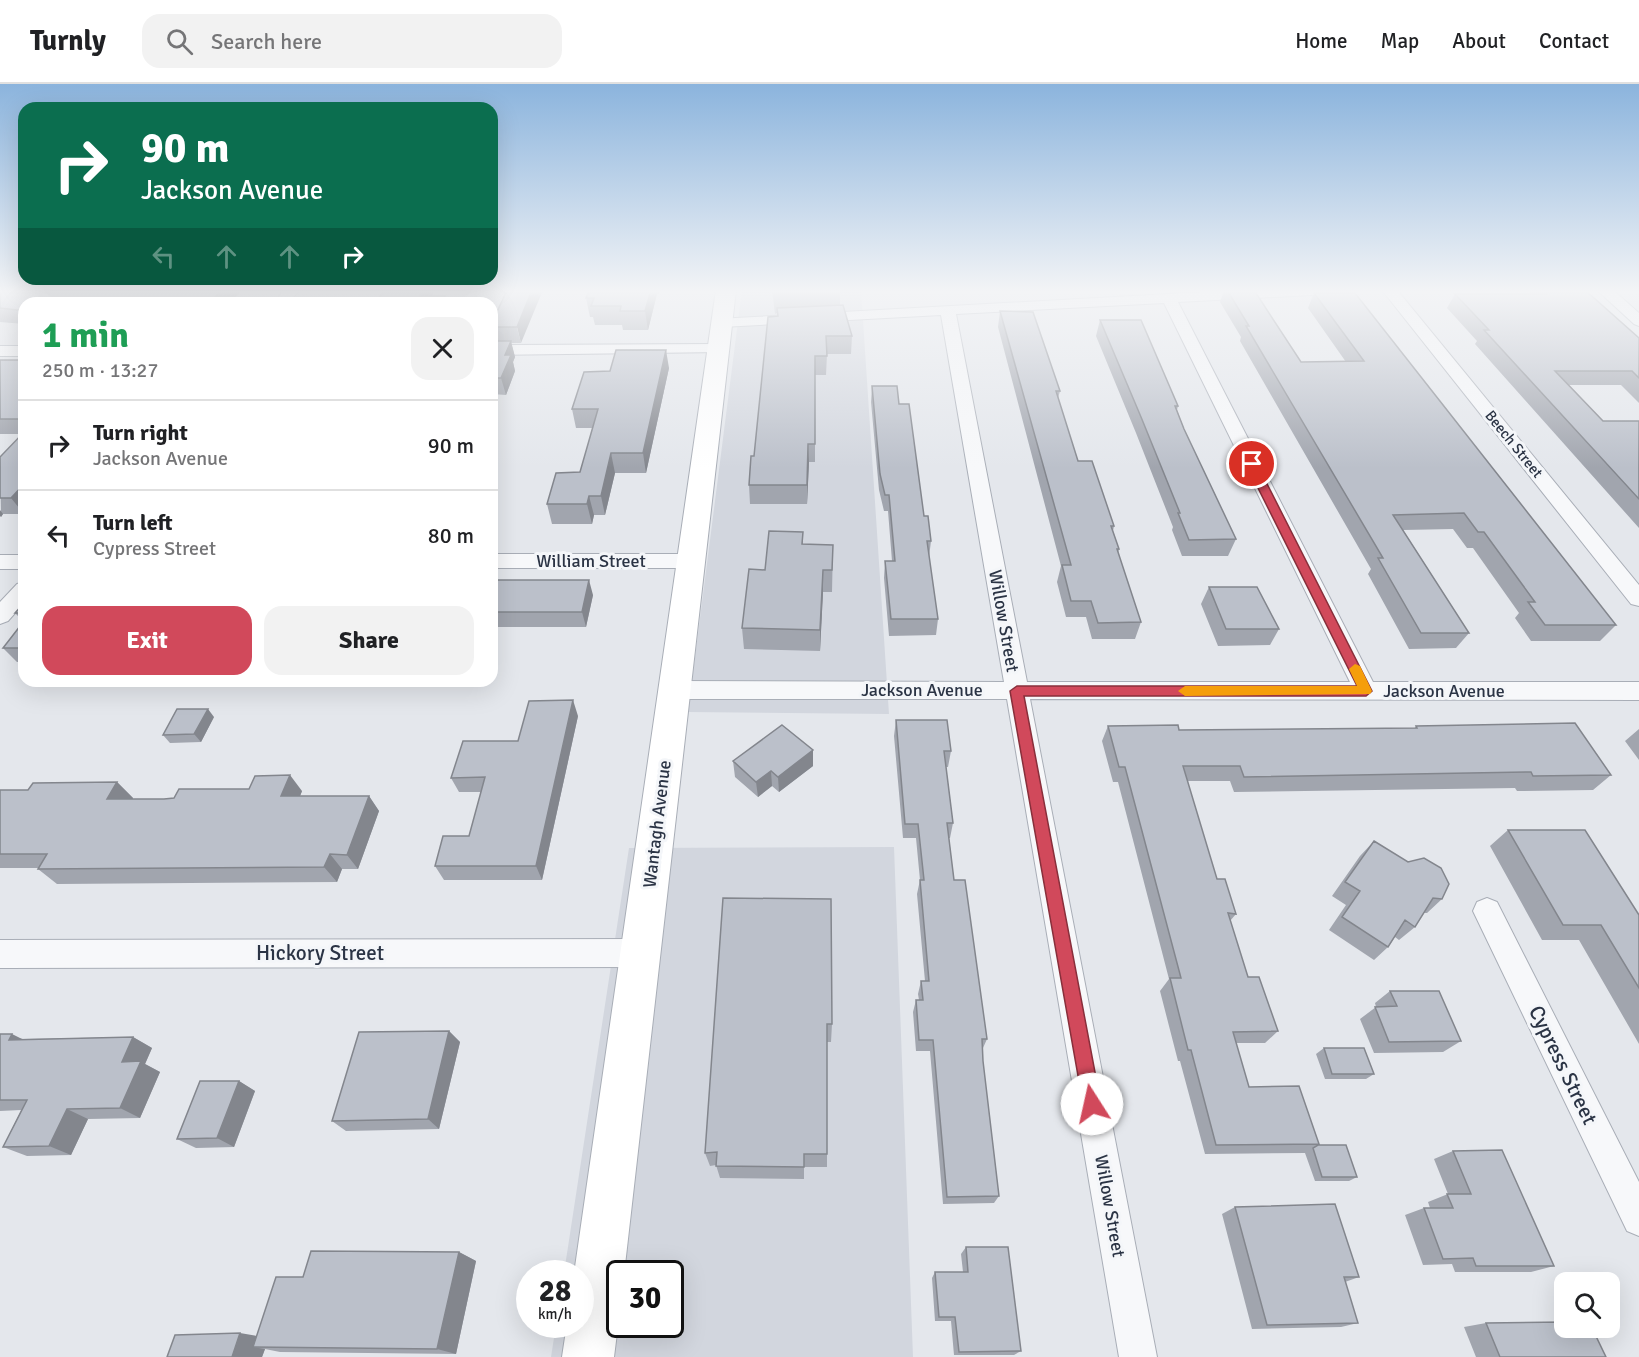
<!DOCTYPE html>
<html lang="en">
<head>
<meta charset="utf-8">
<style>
	:root { --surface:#fff; --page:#f2f2f2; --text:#202124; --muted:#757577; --line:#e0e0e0; --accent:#d1495b }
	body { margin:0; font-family:Signika,sans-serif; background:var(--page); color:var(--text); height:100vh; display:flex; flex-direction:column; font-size:22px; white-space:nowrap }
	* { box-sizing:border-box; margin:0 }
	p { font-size:20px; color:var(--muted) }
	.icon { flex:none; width:33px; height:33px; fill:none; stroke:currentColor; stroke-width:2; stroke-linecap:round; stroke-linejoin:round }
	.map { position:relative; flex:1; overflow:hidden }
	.panel { position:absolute; left:18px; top:213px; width:480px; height:390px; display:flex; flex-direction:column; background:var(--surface); border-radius:18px; box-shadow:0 6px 24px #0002 }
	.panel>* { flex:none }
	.hud { position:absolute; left:18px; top:18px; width:480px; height:183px; border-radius:18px; box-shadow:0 6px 24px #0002; background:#0b6e4f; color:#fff; overflow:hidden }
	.fabs { position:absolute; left:1554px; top:1188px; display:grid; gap:12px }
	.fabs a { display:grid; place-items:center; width:66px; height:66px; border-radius:12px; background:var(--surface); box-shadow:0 6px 24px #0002; font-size:30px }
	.speed { position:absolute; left:516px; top:1176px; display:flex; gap:12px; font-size:30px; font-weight:700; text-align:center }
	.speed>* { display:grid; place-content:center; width:78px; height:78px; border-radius:50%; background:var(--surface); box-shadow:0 6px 24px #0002; line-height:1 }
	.speed small { font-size:15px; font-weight:400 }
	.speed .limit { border:3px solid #111; border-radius:9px; background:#fff; color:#111 }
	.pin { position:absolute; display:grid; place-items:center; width:51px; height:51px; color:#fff; margin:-26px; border:3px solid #fff; border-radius:50%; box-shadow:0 2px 6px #0007 }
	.me { position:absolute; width:66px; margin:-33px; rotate:350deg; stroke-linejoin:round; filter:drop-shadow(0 0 4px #0008) }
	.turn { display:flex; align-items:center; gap:21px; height:126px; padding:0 24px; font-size:27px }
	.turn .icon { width:78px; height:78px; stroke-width:2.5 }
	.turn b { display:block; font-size:42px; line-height:51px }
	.lanes { display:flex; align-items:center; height:57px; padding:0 24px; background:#0003; justify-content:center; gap:30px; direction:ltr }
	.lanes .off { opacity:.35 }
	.round { display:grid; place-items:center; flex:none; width:63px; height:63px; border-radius:18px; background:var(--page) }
	.head { display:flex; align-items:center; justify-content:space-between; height:102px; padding:0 24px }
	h1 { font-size:36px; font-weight:800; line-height:45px; color:#1e9e55 }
	.button { display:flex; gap:12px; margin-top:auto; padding:12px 24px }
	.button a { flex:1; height:69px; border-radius:18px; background:var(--accent); color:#fff; font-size:24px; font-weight:800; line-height:69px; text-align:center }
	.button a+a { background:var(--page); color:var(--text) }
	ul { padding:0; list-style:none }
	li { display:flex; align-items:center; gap:18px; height:90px; padding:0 24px; border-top:2px solid var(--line) }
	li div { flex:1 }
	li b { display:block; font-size:22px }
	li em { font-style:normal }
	header { display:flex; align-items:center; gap:36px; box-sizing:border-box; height:84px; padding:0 30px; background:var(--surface); border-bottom:2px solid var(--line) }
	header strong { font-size:28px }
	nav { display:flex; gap:33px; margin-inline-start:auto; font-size:21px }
	.search { width:420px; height:54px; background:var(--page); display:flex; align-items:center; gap:15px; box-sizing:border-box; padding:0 21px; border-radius:18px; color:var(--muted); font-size:22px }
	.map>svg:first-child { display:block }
	.built { fill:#d2d6de; fill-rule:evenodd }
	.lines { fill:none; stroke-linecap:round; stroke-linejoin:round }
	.street-casing { stroke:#a9aeb7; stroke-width:2 }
	.secondary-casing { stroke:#a9aeb7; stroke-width:2 }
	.street { fill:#f7f8fa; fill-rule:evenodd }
	.secondary { fill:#fff; fill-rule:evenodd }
	.wall { fill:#a1a5ae }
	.shaded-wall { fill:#83868d }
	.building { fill:#bbc0ca; stroke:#83868d; stroke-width:1.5 }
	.route { fill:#d1495b; stroke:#882f3b; stroke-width:1.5 }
	.slow { fill:#f59e0b }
	.labels { text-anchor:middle; stroke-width:6; stroke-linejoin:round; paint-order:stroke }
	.far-street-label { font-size:15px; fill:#2b3445; stroke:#f4f6f9 }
	.street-label { font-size:18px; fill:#2b3445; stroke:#f4f6f9 }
	.near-street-label { font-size:21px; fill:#2b3445; stroke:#f4f6f9 }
</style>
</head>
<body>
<header>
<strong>Turnly</strong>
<div class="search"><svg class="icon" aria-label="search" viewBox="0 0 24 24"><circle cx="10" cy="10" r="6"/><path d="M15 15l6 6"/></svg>Search here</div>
<nav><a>Home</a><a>Map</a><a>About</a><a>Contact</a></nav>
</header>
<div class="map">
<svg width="1639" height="1273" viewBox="0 0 1639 1273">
	<rect width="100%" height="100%" fill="#e4e7ec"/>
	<path class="built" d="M 742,206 L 861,206 L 889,630 L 688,628 Z
		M 894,763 L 913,1273 L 551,1273 L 556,1241 L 580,1240 L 580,1190 L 564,1189 L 629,764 ZM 620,1190 L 670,1190 L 670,1240 L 620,1240 Z"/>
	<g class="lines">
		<g class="street-casing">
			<path id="street" d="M 284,206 L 299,206 L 289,219 L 274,219 Z
				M 1241,206 L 1337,206 L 1330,210 L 1178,218 L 1373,598 L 1639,598 L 1639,616 L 1030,615 L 1157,1273 L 1119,1273 L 1007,615 L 674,615 L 666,612 L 662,606 L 666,600 L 674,597 L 1004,598 L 941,231 L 722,243 L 714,238 L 717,235 ZM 1164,219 L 1350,598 L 1027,598 L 956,230 Z
				M 1382,206 L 1397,206 L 1639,501 L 1639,522 L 1631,520 Z
				M 1597,206 L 1613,206 L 1639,229 L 1639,242 L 1634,240 Z
				M 718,260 L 726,265 L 724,268 L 492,271 L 492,261 Z
				M 0,262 L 24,262 L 24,272 L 0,272 Z
				M 492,470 L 691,470 L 698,472 L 701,477 L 698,482 L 691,484 L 492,484 Z
				M 0,471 L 24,471 L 24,485 L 0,485 Z
				M 24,498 L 24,519 L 8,537 L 0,540 L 0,518 L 17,500 Z
				M 1487,814 L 1497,818 L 1639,1098 L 1639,1152 L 1627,1147 L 1473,827 L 1477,818 Z
				M 640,855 L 650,859 L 655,869 L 650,879 L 640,883 L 0,884 L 0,856 Z"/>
		</g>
		<g class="secondary-casing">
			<path id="secondary" d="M 716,206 L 736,206 L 624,1190 L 620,1190 L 620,1225 L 614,1273 L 562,1273 L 567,1240 L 580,1240 L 580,1190 L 574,1190 Z"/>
		</g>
		<use href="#street" class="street"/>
		<use href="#secondary" class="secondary"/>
	</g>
	<path class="wall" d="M 0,206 L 24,219 L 24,240 L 0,238 Z
		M 507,206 L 521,259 L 511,259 L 515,273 L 513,278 L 515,287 L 506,311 L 492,310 L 492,257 L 494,257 L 492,249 L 492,239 Z
		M 589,206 L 660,206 L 659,210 L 657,210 L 648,246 L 623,246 L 622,241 L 595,241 L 593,233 L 590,233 L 586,214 Z
		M 772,206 L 840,206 L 840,221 L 852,252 L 851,270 L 827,270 L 826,291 L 815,291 L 815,378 L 809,378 L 807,420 L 750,420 L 749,401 L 754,372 L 777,232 L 777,229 L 775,230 Z
		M 1224,206 L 1254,206 L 1301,278 L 1346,278 L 1308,224 L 1314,209 L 1616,541 L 1600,557 L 1531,557 L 1515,534 L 1519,529 L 1473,464 L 1467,464 L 1453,445 L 1403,446 L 1469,549 L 1456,564 L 1409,565 L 1368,490 L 1371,485 L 1240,257 L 1241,253 L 1220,218 Z
		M 1531,206 L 1585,206 L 1639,254 L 1639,319 L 1621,301 L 1569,301 L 1603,337 L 1639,337 L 1639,444 L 1475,260 L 1477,257 L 1447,224 L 1455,210 L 1528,210 Z
		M 1000,227 L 1060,307 L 1058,314 L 1078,377 L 1114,442 L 1113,447 L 1119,465 L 1118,469 L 1141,538 L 1135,555 L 1092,555 L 1086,533 L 1066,533 L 1057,498 L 1061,482 L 998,243 Z
		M 1100,236 L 1178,322 L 1177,326 L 1184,345 L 1236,455 L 1228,472 L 1182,472 L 1172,446 L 1173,443 L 1136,349 L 1096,252 Z
		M 0,276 L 24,276 L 24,430 L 3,430 L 1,433 L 0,373 L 22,350 L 0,350 Z
		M 669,284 L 646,389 L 615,389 L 605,431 L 594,431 L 592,440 L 552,440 L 547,420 L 580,388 L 593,344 L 576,344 L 572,325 L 610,287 Z
		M 872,302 L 899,320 L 924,432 L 931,457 L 929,473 L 938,535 L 936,551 L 889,552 L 884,494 L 885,477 L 892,477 L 888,427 L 884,427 L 879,406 L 871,318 Z
		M 803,448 L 803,460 L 833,461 L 832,508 L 823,508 L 820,567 L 744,565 L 742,544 L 765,486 Z
		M 492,496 L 593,511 L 586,543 L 492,543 Z
		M 1209,503 L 1279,545 L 1270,561 L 1218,562 L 1201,520 Z
		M 24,519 L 24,578 L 17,578 L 3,564 L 24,538 L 15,529 Z
		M 578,632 L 542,796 L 444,796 L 435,782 L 469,752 L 481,708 L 459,708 L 451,694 L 518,657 Z
		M 214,633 L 201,658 L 170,659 L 163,651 Z
		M 896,636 L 951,667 L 948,683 L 946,683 L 953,739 L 950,754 L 949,754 L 954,796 L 987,955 L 983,964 L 983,977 L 999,1112 L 994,1119 L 943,1120 L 930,967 L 916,967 L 913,928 L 916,916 L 919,916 L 918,910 L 921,897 L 925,897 L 917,810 L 920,796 L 916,754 L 903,754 L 894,652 Z
		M 1108,642 L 1179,646 L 1414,645 L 1416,642 L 1611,691 L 1593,706 L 1517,707 L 1515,704 L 1234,708 L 1230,697 L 1187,697 L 1217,795 L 1236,830 L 1230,837 L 1248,893 L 1278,947 L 1265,959 L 1236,959 L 1249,1003 L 1319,1060 L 1357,1093 L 1349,1097 L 1315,1097 L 1305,1069 L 1205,1070 L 1180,977 L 1178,977 L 1160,907 L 1169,895 L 1118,698 L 1113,698 L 1102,657 Z
		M 1639,645 L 1639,676 L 1625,657 Z
		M 813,666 L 813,682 L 779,708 L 772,702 L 758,713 L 735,693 L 733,677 Z
		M 117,698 L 133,714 L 133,715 L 164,715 L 302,707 L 300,712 L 369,712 L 379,727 L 358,785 L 342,785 L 337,798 L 57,800 L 38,785 L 38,784 L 0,784 L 0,706 L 28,706 Z
		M 1508,746 L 1639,831 L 1639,960 L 1579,856 L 1542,856 L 1490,762 Z
		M 1374,757 L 1442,815 L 1427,829 L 1424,829 L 1415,843 L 1399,856 L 1395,853 L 1388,863 L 1374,876 L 1329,846 L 1346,821 L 1332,812 L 1360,772 Z
		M 723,814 L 832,940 L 831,958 L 827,958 L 827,1083 L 804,1083 L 804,1095 L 720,1094 L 716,1081 L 710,1082 L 705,1069 Z
		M 1390,907 L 1461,957 L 1443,968 L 1374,969 L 1360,935 L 1376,923 L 1375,919 Z
		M 449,947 L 460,958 L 439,1045 L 346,1047 L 332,1037 Z
		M 0,950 L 23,955 L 133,953 L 152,964 L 145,980 L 160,988 L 140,1034 L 88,1035 L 71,1071 L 27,1072 L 3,1063 L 21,1026 L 0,1027 Z
		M 1324,964 L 1374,990 L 1366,995 L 1325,995 L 1316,970 Z
		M 239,997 L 255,1007 L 234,1063 L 196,1064 L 177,1055 Z
		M 1453,1067 L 1554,1182 L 1531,1188 L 1455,1188 L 1452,1180 L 1423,1181 L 1405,1131 L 1424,1124 L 1430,1124 L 1428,1118 L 1448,1110 L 1434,1075 Z
		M 1235,1123 L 1359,1193 L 1345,1198 L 1358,1239 L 1341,1243 L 1252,1245 L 1222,1130 Z
		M 966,1163 L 1021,1267 L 1014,1271 L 954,1271 L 951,1237 L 935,1237 L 932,1194 L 935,1188 L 963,1188 L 961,1170 Z
		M 459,1168 L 476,1177 L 456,1270 L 280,1268 L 265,1265 L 262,1273 L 167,1273 L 256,1252 L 303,1193 Z
		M 1486,1239 L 1606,1273 L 1476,1273 L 1464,1243 Z"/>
	<path class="shaded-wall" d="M 222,206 L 242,206 L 230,219 L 209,219 Z
		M 423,206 L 435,206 L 428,219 L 420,212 Z
		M 532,206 L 543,206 L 521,259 L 517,243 Z
		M 651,206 L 657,206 L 657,210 L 648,246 L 645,227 Z
		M 445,212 L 447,219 L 441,219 Z
		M 511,257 L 515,273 L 513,278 L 515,287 L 506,311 L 501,294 L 505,271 Z
		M 666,266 L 669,284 L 646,389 L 643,369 Z
		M 808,360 L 809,378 L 807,420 L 807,401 Z
		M 611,369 L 615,389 L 605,431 L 601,412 Z
		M 24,400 L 24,430 L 11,414 Z
		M 589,412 L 594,431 L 592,440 L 587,420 Z
		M 0,426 L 3,430 L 1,433 L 0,432 Z
		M 823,486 L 823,508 L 820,567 L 820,546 Z
		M 589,496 L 593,511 L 586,543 L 582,528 Z
		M 573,616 L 578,632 L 542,796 L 536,782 Z
		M 208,625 L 214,633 L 201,658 L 194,650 Z
		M 813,666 L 813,682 L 779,708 L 778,693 Z
		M 771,687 L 772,702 L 758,713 L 756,698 Z
		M 290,691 L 302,707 L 294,727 L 281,712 Z
		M 117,698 L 133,714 L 124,730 L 107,715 Z
		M 369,712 L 379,727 L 358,785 L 347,771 Z
		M 330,770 L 342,785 L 337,798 L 324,783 Z
		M 449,947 L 460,958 L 439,1045 L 428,1035 Z
		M 12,950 L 34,961 L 9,956 Z
		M 133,953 L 152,964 L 145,980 L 160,988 L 140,1034 L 120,1024 L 122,978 Z
		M 239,997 L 255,1007 L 234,1063 L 217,1054 Z
		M 67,1025 L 88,1035 L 71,1071 L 49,1062 Z
		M 459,1168 L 476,1177 L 456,1270 L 437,1265 Z
		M 240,1249 L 268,1254 L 253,1263 L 265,1265 L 262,1273 L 232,1273 Z"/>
	<path class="building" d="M 0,206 L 222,206 L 209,219 L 24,219 L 24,226 L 17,226 L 0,224 Z
		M 384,206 L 423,206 L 420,212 L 445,212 L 441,219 L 376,219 Z
		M 507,206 L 532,206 L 517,243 L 492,243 L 492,239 Z
		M 589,206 L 651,206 L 645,227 L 620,227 L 621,222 L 591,222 L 594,214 L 586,214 Z
		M 1227,206 L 1254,206 L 1301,278 L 1364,277 L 1314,209 L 1355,209 L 1616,541 L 1545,541 L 1528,518 L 1535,518 L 1484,448 L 1478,448 L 1464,429 L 1393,431 L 1469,549 L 1421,549 L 1378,474 L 1383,474 L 1246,242 L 1249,242 Z
		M 1542,206 L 1585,206 L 1639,254 L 1639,294 L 1632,287 L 1555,287 L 1603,337 L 1639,337 L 1639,415 L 1484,246 L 1489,246 L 1455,210 L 1546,210 Z
		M 843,221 L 852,252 L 826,252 L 827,272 L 815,272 L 815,360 L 808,360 L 807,401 L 749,401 L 751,372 L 754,372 L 768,233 L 778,232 L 777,224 Z
		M 1000,227 L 1033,228 L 1060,307 L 1056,307 L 1078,377 L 1092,377 L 1114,442 L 1111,442 L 1119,465 L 1117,465 L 1141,538 L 1098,539 L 1091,517 L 1071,517 L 1062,481 L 1071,481 Z
		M 1100,236 L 1141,236 L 1178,322 L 1175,322 L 1184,345 L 1236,455 L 1189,456 L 1178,429 L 1180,429 L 1141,333 Z
		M 492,257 L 511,257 L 505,271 L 511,271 L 501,294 L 492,294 Z
		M 616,266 L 666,266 L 643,369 L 611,369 L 601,412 L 589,412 L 587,420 L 547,420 L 556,389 L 580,388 L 598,325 L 572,325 L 584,288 L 610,287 Z
		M 0,276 L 24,276 L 24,335 L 0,335 Z
		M 872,302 L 897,302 L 899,320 L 909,320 L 924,432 L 928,432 L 931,457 L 927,457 L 938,535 L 891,535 L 885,477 L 895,477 L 889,411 L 885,411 L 880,390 Z
		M 24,348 L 24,400 L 11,414 L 0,414 L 0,373 Z
		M 769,447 L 803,448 L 802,460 L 833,461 L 832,486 L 823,486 L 820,546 L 742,544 L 749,485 L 765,486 Z
		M 492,496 L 589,496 L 582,528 L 492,528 Z
		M 1209,503 L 1257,503 L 1279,545 L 1226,545 Z
		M 24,519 L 24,529 L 15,529 Z
		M 24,537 L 24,564 L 3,564 Z
		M 573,616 L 536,782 L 435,782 L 443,752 L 469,752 L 485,693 L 451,694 L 463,657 L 518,657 L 529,617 Z
		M 177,625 L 208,625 L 194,650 L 163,651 Z
		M 896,636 L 947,636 L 951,667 L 944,667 L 953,739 L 947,739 L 954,796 L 965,796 L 987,955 L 982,955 L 983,977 L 999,1112 L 947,1113 L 933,956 L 919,956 L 916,916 L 923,916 L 921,897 L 929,897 L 920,796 L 924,796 L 918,740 L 905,740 Z
		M 1575,639 L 1611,691 L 1533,692 L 1531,688 L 1244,693 L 1240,682 L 1183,682 L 1217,795 L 1225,795 L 1236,830 L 1228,829 L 1248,893 L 1259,893 L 1278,947 L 1233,948 L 1249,1003 L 1299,1002 L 1319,1060 L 1216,1061 L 1191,966 L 1188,966 L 1170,894 L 1181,894 L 1125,683 L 1119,683 L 1108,642 L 1178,641 L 1179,646 L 1295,645 L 1417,644 L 1416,642 Z
		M 782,641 L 813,666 L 778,693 L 771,687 L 756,698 L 733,677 Z
		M 290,691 L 281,712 L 369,712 L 347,771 L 330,770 L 324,783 L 38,785 L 47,770 L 0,770 L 0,706 L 28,706 L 33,699 L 117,698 L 107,715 L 164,715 L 174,714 L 179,705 L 249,705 L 255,692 Z
		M 1508,746 L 1585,746 L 1639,831 L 1639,904 L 1601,841 L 1563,841 Z
		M 1374,757 L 1408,778 L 1424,774 L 1441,784 L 1449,800 L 1442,815 L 1433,814 L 1415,843 L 1405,836 L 1388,863 L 1342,833 L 1360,807 L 1345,798 Z
		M 723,814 L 831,815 L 832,940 L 827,940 L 827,1070 L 804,1070 L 804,1083 L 716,1082 L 717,1068 L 705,1069 Z
		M 1390,907 L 1439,907 L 1461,957 L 1389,958 L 1375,923 L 1397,922 Z
		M 449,947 L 428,1035 L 332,1037 L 359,948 Z
		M 0,950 L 12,950 L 9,956 L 133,953 L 122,978 L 141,977 L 120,1024 L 67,1025 L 49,1062 L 3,1063 L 27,1016 L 0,1016 Z
		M 1324,964 L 1364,964 L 1374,990 L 1332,990 Z
		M 200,997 L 239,997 L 217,1054 L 177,1055 Z
		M 1318,1061 L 1346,1061 L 1357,1093 L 1322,1093 L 1313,1064 Z
		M 1502,1066 L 1554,1182 L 1476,1182 L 1473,1174 L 1443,1175 L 1424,1124 L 1453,1124 L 1447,1110 L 1471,1110 L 1453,1067 Z
		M 1335,1120 L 1359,1193 L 1344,1193 L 1358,1239 L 1267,1241 L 1235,1123 Z
		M 966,1163 L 1008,1163 L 1021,1267 L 959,1268 L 955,1233 L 939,1233 L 935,1188 L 968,1188 Z
		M 311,1167 L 459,1168 L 437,1265 L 253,1263 L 276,1193 L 303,1193 Z
		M 1564,1238 L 1564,1244 L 1592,1244 L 1606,1273 L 1500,1273 L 1486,1239 Z
		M 240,1249 L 232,1273 L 167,1273 L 175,1251 Z"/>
	<linearGradient id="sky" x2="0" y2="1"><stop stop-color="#8bb4dd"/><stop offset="0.54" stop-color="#f3f4f6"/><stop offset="1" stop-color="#f3f4f6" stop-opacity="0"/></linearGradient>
	<rect width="1639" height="384" fill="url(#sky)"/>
	<path class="route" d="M 1252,377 L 1257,380 L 1372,607 L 1366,612 L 1024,612 L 1101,1020 L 1098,1027 L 1092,1029 L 1085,1027 L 1083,1020 L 1010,607 L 1017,602 L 1357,602 L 1246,380 Z"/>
	<path class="slow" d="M 1355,580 L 1360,582 L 1372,607 L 1370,610 L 1185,612 L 1178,607 L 1185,602 L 1357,602 L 1349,585 Z"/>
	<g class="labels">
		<g class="far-street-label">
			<text transform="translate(1514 360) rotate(51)" y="5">Beech Street</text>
		</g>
		<g class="street-label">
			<text x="591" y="483">William Street</text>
			<text transform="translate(1004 537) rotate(80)" y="6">Willow Street</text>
			<text x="922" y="612">Jackson Avenue</text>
			<text x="1444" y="613">Jackson Avenue</text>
			<text transform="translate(657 740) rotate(-83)" y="6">Wantagh Avenue</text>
			<text transform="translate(1110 1122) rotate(80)" y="6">Willow Street</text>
		</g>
		<g class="near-street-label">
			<text x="320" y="876">Hickory Street</text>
			<text transform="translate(1563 981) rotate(64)" y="7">Cypress Street</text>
		</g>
	</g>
</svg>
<div class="fabs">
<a><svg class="icon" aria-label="search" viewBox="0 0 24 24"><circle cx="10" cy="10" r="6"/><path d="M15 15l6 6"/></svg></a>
</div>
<div class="speed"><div>28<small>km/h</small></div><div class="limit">30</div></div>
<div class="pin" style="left:1252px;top:380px;background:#d93025"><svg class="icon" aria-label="arrive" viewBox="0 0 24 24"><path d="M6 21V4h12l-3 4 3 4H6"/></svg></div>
<svg class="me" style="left:1092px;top:1020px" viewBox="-20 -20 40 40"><circle r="19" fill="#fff"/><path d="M0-13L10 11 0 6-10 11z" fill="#d1495b"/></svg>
<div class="hud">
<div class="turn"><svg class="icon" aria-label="right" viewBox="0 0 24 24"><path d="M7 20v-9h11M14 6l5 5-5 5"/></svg><div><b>90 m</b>Jackson Avenue</div></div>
<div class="lanes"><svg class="icon off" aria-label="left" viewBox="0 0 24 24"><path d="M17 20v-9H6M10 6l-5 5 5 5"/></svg><svg class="icon off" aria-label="ahead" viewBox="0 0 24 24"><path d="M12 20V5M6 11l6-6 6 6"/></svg><svg class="icon off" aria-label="ahead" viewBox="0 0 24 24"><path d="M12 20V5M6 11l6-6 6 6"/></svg><svg class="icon" aria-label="right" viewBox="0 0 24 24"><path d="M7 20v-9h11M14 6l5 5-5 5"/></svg></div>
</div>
<section class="panel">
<div class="head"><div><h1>1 min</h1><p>250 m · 13:27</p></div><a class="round"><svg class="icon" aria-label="close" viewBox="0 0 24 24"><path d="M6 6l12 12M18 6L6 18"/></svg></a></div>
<ul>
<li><svg class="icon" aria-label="right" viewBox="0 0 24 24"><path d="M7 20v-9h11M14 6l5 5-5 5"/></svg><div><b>Turn right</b><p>Jackson Avenue</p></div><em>90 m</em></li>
<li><svg class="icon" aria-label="left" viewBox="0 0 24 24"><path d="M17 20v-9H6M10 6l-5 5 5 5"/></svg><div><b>Turn left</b><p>Cypress Street</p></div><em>80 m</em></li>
</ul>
<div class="button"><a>Exit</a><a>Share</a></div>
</section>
</div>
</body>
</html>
